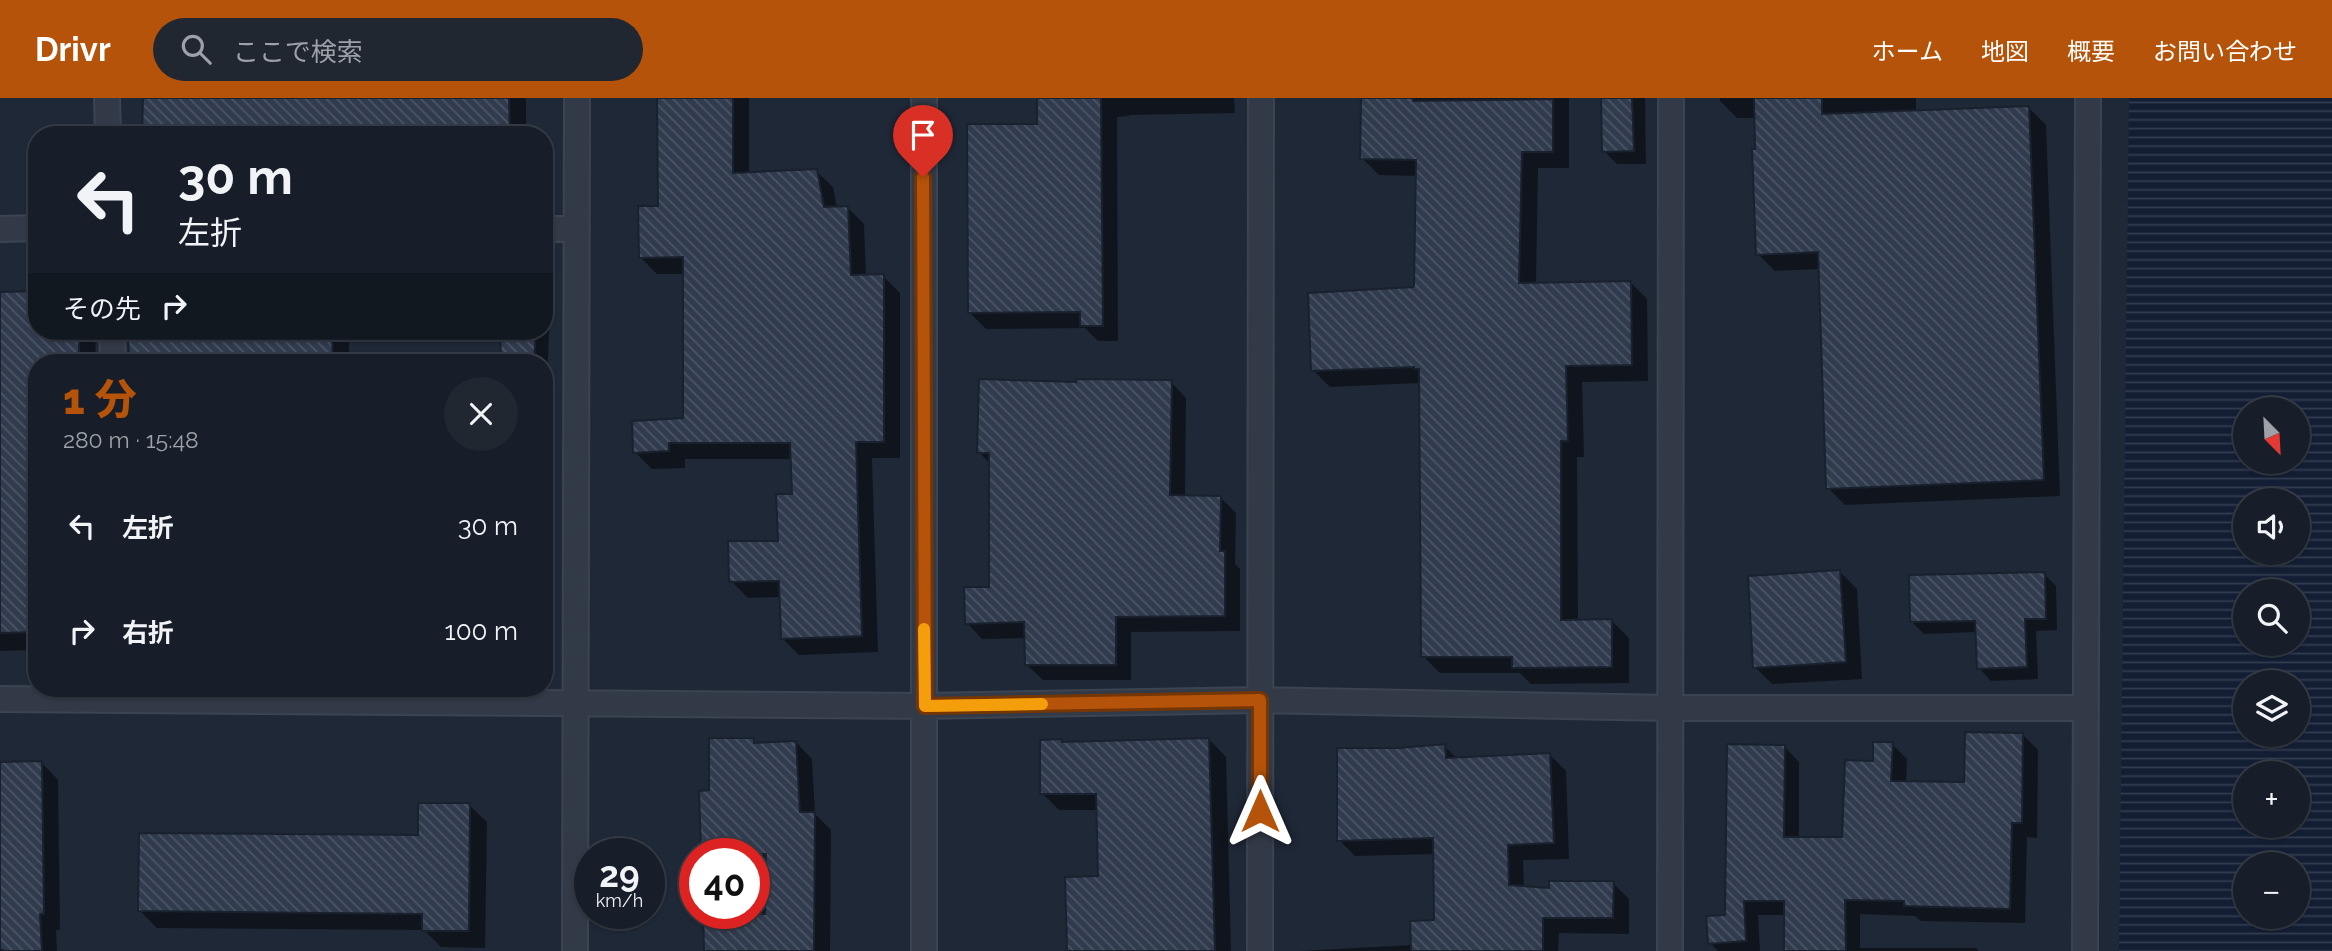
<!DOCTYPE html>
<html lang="ja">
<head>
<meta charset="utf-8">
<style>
	:root { --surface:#171e29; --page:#202731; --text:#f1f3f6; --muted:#9ea2a8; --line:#363c46; --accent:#b45309 }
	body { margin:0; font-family:Raleway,"Noto Sans JP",sans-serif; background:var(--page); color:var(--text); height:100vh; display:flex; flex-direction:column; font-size:26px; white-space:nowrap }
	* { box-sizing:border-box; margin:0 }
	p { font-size:23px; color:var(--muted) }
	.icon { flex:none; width:38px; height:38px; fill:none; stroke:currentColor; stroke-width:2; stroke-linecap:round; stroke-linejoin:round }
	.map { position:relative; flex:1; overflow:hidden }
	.side { position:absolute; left:28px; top:256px; width:525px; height:343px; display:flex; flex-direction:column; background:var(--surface); border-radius:28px; box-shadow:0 2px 5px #0004,0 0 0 2px var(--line) }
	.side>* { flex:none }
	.guide { position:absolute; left:28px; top:28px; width:525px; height:214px; border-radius:28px; box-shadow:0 2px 5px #0004,0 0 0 2px var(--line); background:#171e29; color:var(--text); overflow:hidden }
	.needle { width:46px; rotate:156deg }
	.fabs { position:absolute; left:2233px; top:299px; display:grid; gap:14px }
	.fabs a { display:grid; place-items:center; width:77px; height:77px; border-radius:50%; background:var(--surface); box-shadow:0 2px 5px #0004,0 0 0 2px var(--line); font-size:35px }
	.speed { position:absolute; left:574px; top:740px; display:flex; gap:14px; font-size:35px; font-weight:700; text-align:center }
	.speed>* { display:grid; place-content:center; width:91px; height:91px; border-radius:50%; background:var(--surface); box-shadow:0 2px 5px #0004,0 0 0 2px var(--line); line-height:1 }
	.speed small { font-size:18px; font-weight:400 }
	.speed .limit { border:10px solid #d22; background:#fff; color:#111 }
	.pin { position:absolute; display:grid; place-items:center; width:60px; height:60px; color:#fff; margin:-72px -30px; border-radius:50% 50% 50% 0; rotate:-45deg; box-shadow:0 0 7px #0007 }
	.pin .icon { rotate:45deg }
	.me { position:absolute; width:77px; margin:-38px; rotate:0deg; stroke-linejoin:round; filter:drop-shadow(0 0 5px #0008) }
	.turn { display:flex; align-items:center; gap:24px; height:147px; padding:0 35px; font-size:32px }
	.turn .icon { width:91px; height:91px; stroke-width:2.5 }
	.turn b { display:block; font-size:49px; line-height:60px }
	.then { display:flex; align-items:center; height:66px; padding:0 35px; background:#0003; gap:14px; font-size:26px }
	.round { display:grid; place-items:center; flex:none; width:74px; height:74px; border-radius:37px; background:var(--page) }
	.summary { display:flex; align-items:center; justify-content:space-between; height:119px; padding:0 35px }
	h1 { font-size:42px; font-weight:800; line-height:52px; color:var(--accent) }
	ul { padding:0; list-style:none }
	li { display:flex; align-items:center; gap:21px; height:105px; padding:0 35px }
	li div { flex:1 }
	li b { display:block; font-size:26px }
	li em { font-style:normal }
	header { display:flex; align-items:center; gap:42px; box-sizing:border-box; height:98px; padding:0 35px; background:var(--accent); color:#fff }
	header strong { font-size:33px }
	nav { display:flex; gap:38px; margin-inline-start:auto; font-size:24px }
	.search { width:490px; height:63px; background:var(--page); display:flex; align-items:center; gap:18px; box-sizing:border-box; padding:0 24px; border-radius:38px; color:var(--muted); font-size:26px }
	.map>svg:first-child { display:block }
	.water { fill:url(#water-rules); fill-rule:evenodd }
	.shadow { fill:#0007 }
	.building { fill:url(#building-back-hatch); stroke:#1a212e; stroke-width:2 }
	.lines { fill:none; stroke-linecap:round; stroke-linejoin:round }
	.minor-casing { stroke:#3c4351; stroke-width:28 }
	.minor { stroke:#333a47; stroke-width:24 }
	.route-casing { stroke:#753606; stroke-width:18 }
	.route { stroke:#b45309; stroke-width:12 }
	.slow { stroke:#f59e0b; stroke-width:12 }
</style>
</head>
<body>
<header>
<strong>Drivr</strong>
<div class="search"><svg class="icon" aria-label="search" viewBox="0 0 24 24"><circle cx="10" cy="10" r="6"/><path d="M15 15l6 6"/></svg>ここで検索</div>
<nav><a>ホーム</a><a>地図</a><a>概要</a><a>お問い合わせ</a></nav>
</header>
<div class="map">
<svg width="2332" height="853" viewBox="0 0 2332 853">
	<defs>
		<pattern id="water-rules" width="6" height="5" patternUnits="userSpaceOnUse" patternTransform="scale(1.75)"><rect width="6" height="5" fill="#131e34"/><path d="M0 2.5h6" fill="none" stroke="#333c50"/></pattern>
		<pattern id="building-back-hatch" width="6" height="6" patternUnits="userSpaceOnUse" patternTransform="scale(1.75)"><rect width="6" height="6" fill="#313b4e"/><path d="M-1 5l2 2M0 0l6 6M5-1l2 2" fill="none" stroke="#4c5566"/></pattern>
	</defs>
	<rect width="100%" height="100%" fill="#1f2837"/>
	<path class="water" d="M 2129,0 L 2332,0 L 2332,853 L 2119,853 ZM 2245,312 L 2298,312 L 2298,364 L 2245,364 ZM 2298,402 L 2298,455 L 2245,455 L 2245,402 ZM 2245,494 L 2298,494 L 2298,546 L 2245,546 ZM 2245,584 L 2298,584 L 2298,637 L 2245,637 ZM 2245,676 L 2298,676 L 2298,728 L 2245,728 ZM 2298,766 L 2298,819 L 2245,819 L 2245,766 Z"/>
	<path class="shadow" d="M 144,0 L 526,0 L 526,37 L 144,37 Z
		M 659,0 L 749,0 L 749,76 L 816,73 L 833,89 L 837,110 L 847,109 L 864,126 L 866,178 L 883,178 L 900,195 L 900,360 L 872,360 L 878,554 L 799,557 L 782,540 L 781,499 L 748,500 L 731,483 L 779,444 L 794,397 L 792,361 L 685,361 L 685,370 L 652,371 L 635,354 L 684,322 L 684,176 L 657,176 L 640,159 L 660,110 Z
		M 1039,0 L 1234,0 L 1235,15 L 1129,17 L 1129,18 L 1117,19 L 1118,243 L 1098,243 L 1085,230 L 986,231 L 969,214 L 1039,28 Z
		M 1362,0 L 1583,0 L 1569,0 L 1569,70 L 1538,70 L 1536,186 L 1630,184 L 1647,201 L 1648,283 L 1582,284 L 1584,359 L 1577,359 L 1578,523 L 1612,523 L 1629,540 L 1629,585 L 1531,586 L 1520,575 L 1440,575 L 1423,558 L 1420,285 L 1330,289 L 1313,272 L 1415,191 L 1417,78 L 1379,77 L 1362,60 Z
		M 1603,0 L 1645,0 L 1646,66 L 1617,66 L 1604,53 Z
		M 1720,0 L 1916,0 L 1916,14 L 2029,10 L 2046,27 L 2060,398 L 1845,407 L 1828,390 L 1820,171 L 1775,173 L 1758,156 L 1756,20 L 1737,20 L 1720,3 Z
		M 0,196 L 37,233 L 95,233 L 96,264 L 37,264 L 37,552 L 0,553 Z
		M 544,206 L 550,212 L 547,283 L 544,283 L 544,264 L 502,264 L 501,233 L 544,233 Z
		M 130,233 L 349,233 L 349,264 L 131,264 Z
		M 1171,284 L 1186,300 L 1185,399 L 1220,399 L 1236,415 L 1235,466 L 1240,471 L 1240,533 L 1131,534 L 1131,582 L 1043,582 L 1027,567 L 1026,540 L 982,541 L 967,525 L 990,491 L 991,367 L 979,354 L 1078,285 Z
		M 1840,474 L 1857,491 L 1862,581 L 1772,586 L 1755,569 Z
		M 2044,476 L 2056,488 L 2057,532 L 2036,533 L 2038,581 L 1991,583 L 1979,570 L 1977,534 L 1924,536 L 1911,523 Z
		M 2023,637 L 2038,652 L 2037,740 L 2027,739 L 2025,825 L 1921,823 L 1915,818 L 1860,816 L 1860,850 L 1976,850 L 1979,853 L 1786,853 L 1786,817 L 1758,817 L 1760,853 L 1718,853 L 1710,845 L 1727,819 L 1784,648 L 1799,664 L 1799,740 L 1844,741 L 1875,665 L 1892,646 L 1907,661 L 1906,685 L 1966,686 Z
		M 1209,641 L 1226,659 L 1231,853 L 1069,853 L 1100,779 L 1098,712 L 1059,712 L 1042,695 L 1062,643 L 1065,646 Z
		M 753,642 L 758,647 L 796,644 L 812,661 L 815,716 L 831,732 L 830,853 L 706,853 L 704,816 L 754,816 L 754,756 L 703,756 L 711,694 Z
		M 1444,648 L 1458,661 L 1550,657 L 1566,673 L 1569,761 L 1523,762 L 1524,790 L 1551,791 L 1613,785 L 1629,801 L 1629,836 L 1559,835 L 1558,853 L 1299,853 L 1412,847 L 1436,824 L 1435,756 L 1355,758 L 1339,742 L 1398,652 Z
		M 42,665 L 58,682 L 60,832 L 56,832 L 57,853 L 0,853 L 0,666 Z
		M 469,707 L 487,724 L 485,850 L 441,849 L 424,832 L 157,830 L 140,813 L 419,739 Z"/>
	<path class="building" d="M 143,0 L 509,0 L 510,37 L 142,37 Z
		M 657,0 L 733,0 L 733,75 L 817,71 L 824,109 L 848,108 L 851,177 L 884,176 L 884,344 L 856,344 L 862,538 L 781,541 L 779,483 L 729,484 L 728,443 L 778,443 L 776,396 L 792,396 L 790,345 L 669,345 L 669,353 L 633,355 L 632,323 L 683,320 L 683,159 L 639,160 L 638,108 L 658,108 Z
		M 1037,0 L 1101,0 L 1103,228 L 1080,228 L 1080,214 L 968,215 L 967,26 L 1037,26 Z
		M 1361,0 L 1413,0 L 1413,3 L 1553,1 L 1553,54 L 1522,54 L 1519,185 L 1631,183 L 1632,267 L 1566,268 L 1568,343 L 1561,343 L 1561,522 L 1612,521 L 1612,569 L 1512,570 L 1512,559 L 1421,559 L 1419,271 L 1414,271 L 1414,269 L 1311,273 L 1308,195 L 1413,189 L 1414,187 L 1416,62 L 1360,61 Z
		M 1601,0 L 1632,0 L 1634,53 L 1602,54 Z
		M 1754,0 L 1822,0 L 1822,16 L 2029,8 L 2044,382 L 1826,391 L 1818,154 L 1756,157 L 1752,51 L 1755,51 Z
		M 37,193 L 37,233 L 79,233 L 79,264 L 37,264 L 37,534 L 0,535 L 0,194 Z
		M 128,233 L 332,233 L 333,264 L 129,264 Z
		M 500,233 L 536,233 L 534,264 L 501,264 Z
		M 979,281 L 1076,284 L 1076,281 L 1172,282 L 1170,397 L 1221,398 L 1220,453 L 1225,453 L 1225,518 L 1116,519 L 1116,567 L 1025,567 L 1024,524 L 965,526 L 964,489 L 989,489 L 989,355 L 977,355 Z
		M 1840,472 L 1846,564 L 1753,570 L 1748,478 Z
		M 2045,474 L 2046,521 L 2025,521 L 2027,569 L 1977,571 L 1975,523 L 1910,524 L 1909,477 Z
		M 1965,634 L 2023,635 L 2022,725 L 2012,725 L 2010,811 L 1904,808 L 1904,803 L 1845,802 L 1846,853 L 1784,853 L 1784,803 L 1744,803 L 1746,843 L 1708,846 L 1706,818 L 1725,817 L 1727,646 L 1785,647 L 1784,739 L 1842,739 L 1845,662 L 1873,663 L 1873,644 L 1893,644 L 1891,683 L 1964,684 Z
		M 709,640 L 754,640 L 754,645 L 796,643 L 800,714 L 815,714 L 814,853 L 704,853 L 703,816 L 765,816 L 766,756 L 701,756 L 699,693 L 709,692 Z
		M 1209,640 L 1215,853 L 1067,853 L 1065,779 L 1098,778 L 1096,696 L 1040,696 L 1040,642 L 1062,641 L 1062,644 Z
		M 1445,646 L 1446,660 L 1550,655 L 1554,745 L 1508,747 L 1509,787 L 1549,790 L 1549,783 L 1614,783 L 1613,820 L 1543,820 L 1543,853 L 1411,853 L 1410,823 L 1434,822 L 1433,740 L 1337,743 L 1337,650 L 1398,650 Z
		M 42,663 L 44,816 L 40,816 L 42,853 L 4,853 L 0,851 L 0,664 Z
		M 418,705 L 470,705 L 469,833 L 422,833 L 422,816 L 138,813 L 139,735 L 418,737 Z"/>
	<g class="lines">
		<g class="minor-casing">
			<path id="minor" d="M 107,0 L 108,37
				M 0,131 L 37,130
				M 544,131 L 577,131
				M 112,233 L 113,264
				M 0,601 L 925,608 L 1260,602 L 1669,610 L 2081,610
				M 575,853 L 577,0
				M 924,853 L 924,0
				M 1260,853 L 1261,0
				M 1670,853 L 1671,0
				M 2085,853 L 2088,0"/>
		</g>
		<use href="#minor" class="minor"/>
	</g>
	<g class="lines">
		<g class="route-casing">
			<path id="route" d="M 923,79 L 925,608 L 1260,602 L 1260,713"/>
		</g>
		<use href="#route" class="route"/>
		<path class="slow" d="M 924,531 L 925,608 L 1042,606"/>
	</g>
</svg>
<div class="fabs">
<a><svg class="needle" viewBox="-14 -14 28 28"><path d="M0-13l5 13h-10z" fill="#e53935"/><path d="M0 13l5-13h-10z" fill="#9ea2a8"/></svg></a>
<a><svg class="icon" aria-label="sound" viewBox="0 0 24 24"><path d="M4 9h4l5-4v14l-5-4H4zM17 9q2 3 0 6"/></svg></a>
<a><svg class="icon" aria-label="search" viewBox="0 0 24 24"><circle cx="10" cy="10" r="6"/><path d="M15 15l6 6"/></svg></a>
<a><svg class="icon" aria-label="layers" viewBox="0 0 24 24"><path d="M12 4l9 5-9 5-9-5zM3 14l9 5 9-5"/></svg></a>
<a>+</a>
<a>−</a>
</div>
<div class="speed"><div>29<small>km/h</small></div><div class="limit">40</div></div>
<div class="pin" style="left:923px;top:79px;background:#d93025"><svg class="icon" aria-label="arrive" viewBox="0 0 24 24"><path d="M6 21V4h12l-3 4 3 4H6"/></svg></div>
<svg class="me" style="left:1260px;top:713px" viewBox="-20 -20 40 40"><path d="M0-17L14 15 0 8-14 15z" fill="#b45309" stroke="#fff" stroke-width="4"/></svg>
<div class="guide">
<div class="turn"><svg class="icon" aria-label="left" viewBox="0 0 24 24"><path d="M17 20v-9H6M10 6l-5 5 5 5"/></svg><div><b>30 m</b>左折</div></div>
<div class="then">その先<svg class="icon" aria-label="right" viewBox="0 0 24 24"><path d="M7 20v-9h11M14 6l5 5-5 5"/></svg></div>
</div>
<section class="side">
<div class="summary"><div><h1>1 分</h1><p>280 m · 15:48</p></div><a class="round"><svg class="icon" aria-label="close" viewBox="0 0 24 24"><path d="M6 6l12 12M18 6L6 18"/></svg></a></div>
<ul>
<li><svg class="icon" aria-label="left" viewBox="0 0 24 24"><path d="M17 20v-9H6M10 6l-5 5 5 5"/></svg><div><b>左折</b></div><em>30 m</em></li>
<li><svg class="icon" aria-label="right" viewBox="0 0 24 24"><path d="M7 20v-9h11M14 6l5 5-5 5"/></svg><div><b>右折</b></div><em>100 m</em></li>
</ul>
</section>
</div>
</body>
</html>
